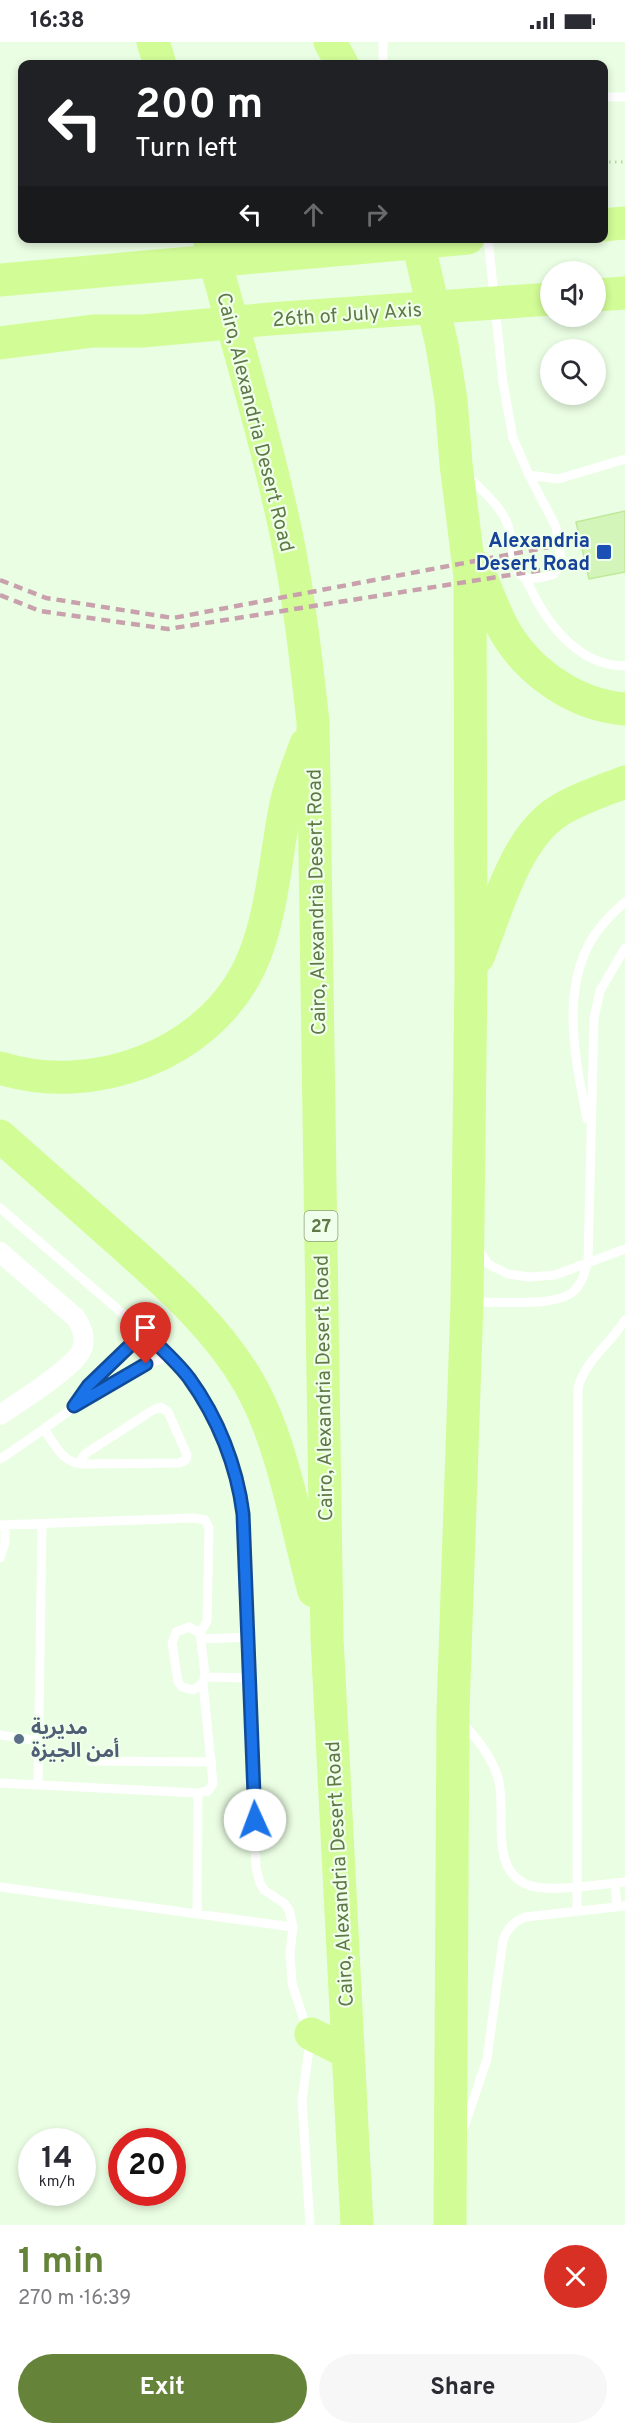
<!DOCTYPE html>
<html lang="en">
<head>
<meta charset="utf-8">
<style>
	:root { --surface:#fff; --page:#f7f7f7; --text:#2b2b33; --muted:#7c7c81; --accent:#668439 }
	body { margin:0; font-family:Overpass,"Noto Sans Arabic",sans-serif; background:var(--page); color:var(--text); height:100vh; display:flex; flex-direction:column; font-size:22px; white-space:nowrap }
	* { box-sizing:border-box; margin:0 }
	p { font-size:20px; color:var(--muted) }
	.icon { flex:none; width:33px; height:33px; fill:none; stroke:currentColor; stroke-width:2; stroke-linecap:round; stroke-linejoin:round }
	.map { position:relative; height:2183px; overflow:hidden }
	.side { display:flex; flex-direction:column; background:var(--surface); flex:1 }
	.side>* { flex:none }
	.hud { position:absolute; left:18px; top:18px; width:590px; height:183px; border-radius:12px; box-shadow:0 3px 9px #0003; background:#202124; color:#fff; overflow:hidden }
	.fabs { position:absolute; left:540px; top:219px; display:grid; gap:12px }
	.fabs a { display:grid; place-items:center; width:66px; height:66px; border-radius:50%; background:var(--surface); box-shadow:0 3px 9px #0003; font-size:30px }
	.speed { position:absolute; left:18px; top:2086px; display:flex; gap:12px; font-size:30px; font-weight:700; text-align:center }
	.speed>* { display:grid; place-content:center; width:78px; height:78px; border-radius:50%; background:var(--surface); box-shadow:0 3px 9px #0003; line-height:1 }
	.speed small { font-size:15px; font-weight:400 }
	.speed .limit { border:9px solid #d22; background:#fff; color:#111 }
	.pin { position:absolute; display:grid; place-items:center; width:51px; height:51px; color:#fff; margin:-62px -26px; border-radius:50% 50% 50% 0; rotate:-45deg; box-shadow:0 0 6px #0007 }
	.pin .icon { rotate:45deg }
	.me { position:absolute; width:66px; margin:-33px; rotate:358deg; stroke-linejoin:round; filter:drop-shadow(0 0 4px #0008) }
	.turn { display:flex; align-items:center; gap:21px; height:126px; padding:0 18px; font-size:27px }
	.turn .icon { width:78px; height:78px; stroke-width:2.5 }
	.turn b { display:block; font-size:42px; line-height:51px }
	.lanes { display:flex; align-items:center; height:57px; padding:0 18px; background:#0003; justify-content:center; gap:30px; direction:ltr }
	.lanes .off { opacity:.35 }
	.round { display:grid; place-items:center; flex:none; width:63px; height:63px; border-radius:32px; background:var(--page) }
	.summary { display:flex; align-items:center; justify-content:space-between; height:102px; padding:0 18px }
	h1 { font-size:36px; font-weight:700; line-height:45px; color:var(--accent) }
	.cta { display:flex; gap:12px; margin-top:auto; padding:12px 18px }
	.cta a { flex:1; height:69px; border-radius:36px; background:var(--accent); color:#fff; font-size:24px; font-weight:700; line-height:69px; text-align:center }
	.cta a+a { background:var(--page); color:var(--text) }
	.status { display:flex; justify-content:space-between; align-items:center; height:42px; padding:0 30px; background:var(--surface); direction:ltr }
	.status svg { height:16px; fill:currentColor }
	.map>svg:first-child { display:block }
	.building { fill:#d4f5b9; stroke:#bee998; stroke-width:1.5 }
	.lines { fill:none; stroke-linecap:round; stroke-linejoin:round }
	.path { stroke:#b8da9c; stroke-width:3; stroke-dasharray:1.5 4.5; stroke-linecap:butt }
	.service { stroke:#fff; stroke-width:9 }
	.minor { stroke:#fff; stroke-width:20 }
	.motorway { stroke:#d2fc96; stroke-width:33 }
	.rail { stroke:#c8a1ad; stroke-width:4.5; stroke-dasharray:9 6; stroke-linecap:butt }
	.route-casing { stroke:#114b97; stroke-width:15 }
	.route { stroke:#1a73e8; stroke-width:10 }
	.transit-dot { fill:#1a4fb4; stroke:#f0ffeb; stroke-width:2 }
	.service-dot { fill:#5c6f8a; stroke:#f0ffeb; stroke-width:2 }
	.labels { text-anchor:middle; stroke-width:4.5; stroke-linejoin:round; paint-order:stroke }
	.shield { fill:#f0ffeb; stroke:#8aa078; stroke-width:1.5 }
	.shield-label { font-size:18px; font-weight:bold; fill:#5f7847 }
	.street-label { font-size:20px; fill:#5f7847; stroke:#f0ffeb }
	.transit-label { font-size:20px; font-weight:bold; fill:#164399; stroke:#f0ffeb; text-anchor:end }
	.service-label { font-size:20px; font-weight:bold; fill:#4e5e75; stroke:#f0ffeb; text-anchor:start }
</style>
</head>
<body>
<div class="status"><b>16:38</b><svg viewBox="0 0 49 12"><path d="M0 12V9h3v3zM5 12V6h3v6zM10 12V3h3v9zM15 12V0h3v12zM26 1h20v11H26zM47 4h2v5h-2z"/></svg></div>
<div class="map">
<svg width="625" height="2183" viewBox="0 0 625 2183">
	<rect width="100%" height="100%" fill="#eafee3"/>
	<path class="building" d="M 625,469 L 625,530 L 589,537 L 576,480 Z"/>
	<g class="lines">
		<path class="path" d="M 603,120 L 625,120"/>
		<path class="service" d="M 383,0 L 383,22
			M 603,55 L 625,55
			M 488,196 L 503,341 L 513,396 L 529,433 L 558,437 L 625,417
			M 468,434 C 481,448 500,463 507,481 C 519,510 501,550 554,532 L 561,518 L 556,485 L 529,433
			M 525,535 C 543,576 575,624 625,624
			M 587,1077 C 575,1016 557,936 602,883 C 609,875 617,867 625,860
			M 0,1166 L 144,1290 L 169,1314 L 188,1335 L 202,1357 L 231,1417 L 240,1444 L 243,1472 L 256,1826 L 260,1841 L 264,1848 L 284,1861 L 289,1868 L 293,1885 L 290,1910 L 292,1941 L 305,1982 L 311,1992 L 302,2058 L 310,2183
			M 477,1205 L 488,1222 L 508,1232 L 529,1235 L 555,1233 L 625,1207
			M 471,1260 C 496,1259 555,1266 574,1249 C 582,1241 585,1230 588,1219 L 594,976 L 600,949 L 625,906
			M 74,1364 L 88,1344 L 144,1290
			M 44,1387 C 55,1403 63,1422 84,1422 L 179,1421 L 186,1418 L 187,1413 L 168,1370 L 161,1365 L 153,1368 L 85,1412 L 82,1416 L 84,1422
			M 0,1417 C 55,1382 106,1335 169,1314
			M 0,1483 L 194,1476 L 205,1478 L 209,1486 L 207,1579 L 200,1591
			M 0,1516 L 5,1501 L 5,1483
			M 189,1585 L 200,1591 L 205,1632 L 203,1641 L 193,1648 L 182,1645 L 178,1640 L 172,1601 L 176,1590 Z
			M 202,1597 L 249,1595
			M 205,1635 L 250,1636
			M 462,1680 C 476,1696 490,1712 497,1733 C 509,1766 486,1826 528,1843 C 549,1851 601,1842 625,1840
			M 0,1693 L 39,1699
			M 91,1719 L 212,1720
			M 0,1741 L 198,1751 L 208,1749 L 213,1741 L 203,1641
			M 38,1743 L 42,1482
			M 615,1841 L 617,1864
			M 0,1845 L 293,1885
			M 577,1868 L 578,1346 C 586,1317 609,1304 625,1278
			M 197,1872 L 198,1751
			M 463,2088 L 487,2017 L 503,1898 C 508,1886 513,1880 525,1875 L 625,1864"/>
		<path class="minor" d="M 0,1210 L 76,1276 C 83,1287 87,1299 80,1311 C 70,1328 19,1360 0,1373"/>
		<path class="motorway" d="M 153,0 L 160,22
			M 330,0 L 342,22
			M 603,183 L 625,181
			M 209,196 C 235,295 265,392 286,491 C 299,554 306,617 313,680 L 327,1596 L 357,2183
			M 417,196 L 442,303 L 451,358 L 456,422 L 470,535 L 471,931 L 467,1260 L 453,1669 L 450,2183
			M 0,238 L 468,196
			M 596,253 L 625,251
			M 0,301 L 93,289 L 143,289 L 270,277 L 550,257
			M 476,524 C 485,544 492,564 502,584 C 526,629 574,663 625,667
			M 478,915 C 496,870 515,797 557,770 C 577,757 602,749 625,740
			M 0,1026 C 92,1055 209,1014 251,922 C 273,873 275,815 286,762 C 290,742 299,722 306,702
			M 0,1094 C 40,1129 80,1165 120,1200 C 167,1242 217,1285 249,1341 C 283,1400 296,1483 314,1549
			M 311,1992 L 347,2010"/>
		<path class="rail" d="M 0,538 L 46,556 L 173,576 L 581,499
			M 0,553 L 40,569 L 168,587 L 586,521"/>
	</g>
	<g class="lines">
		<g class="route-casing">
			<path id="route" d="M 146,1322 L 74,1364 L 88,1344 L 144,1290 C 159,1304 176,1319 189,1336 C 218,1376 237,1424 243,1472 L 255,1778"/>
		</g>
		<use href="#route" class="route"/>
	</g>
	<rect class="transit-dot" x="596" y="502" width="16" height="16" rx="3"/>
	<circle class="service-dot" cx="19" cy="1697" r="6"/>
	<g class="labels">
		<rect class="shield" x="304.5" y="1169" width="33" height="30" rx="4.5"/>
		<g class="shield-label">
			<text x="321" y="1190">27</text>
		</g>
		<g class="street-label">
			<text transform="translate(347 272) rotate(-4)" y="7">26th of July Axis</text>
			<text transform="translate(256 380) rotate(76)" y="7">Cairo, Alexandria Desert Road</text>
			<text transform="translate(316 860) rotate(-91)" y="7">Cairo, Alexandria Desert Road</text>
			<text transform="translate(323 1346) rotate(-91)" y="7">Cairo, Alexandria Desert Road</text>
			<text transform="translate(339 1832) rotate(-93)" y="7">Cairo, Alexandria Desert Road</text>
		</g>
		<g class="transit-label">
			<text x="590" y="505">Alexandria<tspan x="590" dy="23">Desert Road</tspan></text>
		</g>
		<g class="service-label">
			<text x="31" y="1692">مديرية<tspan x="31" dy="23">أمن الجيزة</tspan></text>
		</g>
	</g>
</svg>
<div class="fabs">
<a><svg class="icon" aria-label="sound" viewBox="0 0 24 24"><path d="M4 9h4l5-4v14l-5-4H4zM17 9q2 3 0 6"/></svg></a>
<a><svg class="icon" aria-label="search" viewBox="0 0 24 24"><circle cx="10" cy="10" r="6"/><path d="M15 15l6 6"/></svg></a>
</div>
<div class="speed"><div>14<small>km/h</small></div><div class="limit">20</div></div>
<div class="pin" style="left:146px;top:1322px;background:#d93025"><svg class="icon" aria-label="arrive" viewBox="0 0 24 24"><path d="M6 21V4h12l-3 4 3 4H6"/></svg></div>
<svg class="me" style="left:255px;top:1778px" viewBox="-20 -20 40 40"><circle r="19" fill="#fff"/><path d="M0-13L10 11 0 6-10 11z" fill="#1a73e8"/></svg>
<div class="hud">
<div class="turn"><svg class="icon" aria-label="left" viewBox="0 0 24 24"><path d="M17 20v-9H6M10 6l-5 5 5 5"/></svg><div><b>200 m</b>Turn left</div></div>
<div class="lanes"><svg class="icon" aria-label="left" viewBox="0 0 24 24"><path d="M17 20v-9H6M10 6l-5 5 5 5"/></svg><svg class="icon off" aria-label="ahead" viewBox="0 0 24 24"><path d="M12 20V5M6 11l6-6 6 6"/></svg><svg class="icon off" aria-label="right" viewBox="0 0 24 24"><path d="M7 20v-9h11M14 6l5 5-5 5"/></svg></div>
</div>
</div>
<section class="side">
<div class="summary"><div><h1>1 min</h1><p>270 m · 16:39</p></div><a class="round" style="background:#d93025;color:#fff"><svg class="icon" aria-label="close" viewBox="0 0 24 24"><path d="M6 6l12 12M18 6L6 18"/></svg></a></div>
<div class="cta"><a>Exit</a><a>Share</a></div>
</section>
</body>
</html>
